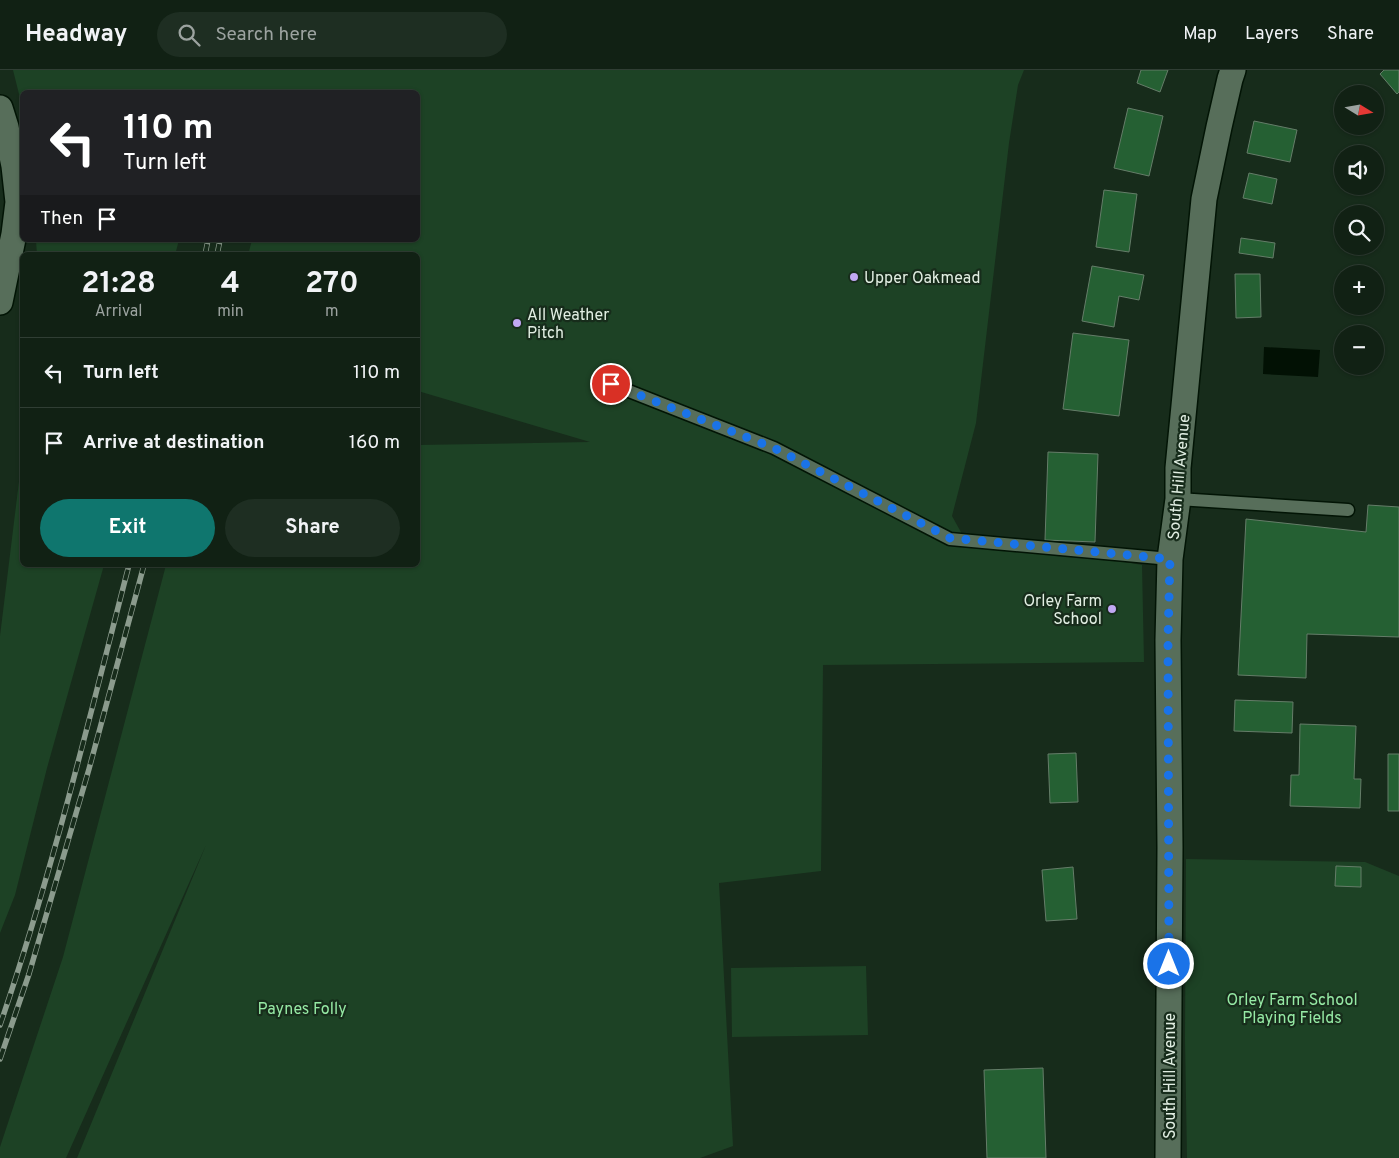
<!DOCTYPE html>
<html lang="en">
<head>
<meta charset="utf-8">
<style>
	:root { --surface:#112114; --page:#1e2e22; --text:#f1f3f6; --muted:#9ca3a0; --line:#303e34; --accent:#0f766e }
	body { margin:0; font-family:Overpass,sans-serif; background:var(--page); color:var(--text); height:100vh; display:flex; flex-direction:column; font-size:19px; white-space:nowrap }
	* { box-sizing:border-box; margin:0 }
	p { font-size:16px; color:var(--muted) }
	.icon { flex:none; width:28px; height:28px; fill:none; stroke:currentColor; stroke-width:2; stroke-linecap:round; stroke-linejoin:round }
	.map { position:relative; flex:1; overflow:hidden }
	.drawer { position:absolute; left:20px; top:182px; width:400px; height:315px; display:flex; flex-direction:column; background:var(--surface); border-radius:8px; box-shadow:0 1px 4px #0004,0 0 0 1px var(--line) }
	.drawer>* { flex:none }
	.banner { position:absolute; left:20px; top:20px; width:400px; height:152px; border-radius:8px; box-shadow:0 1px 4px #0004,0 0 0 1px var(--line); background:#202124; color:#fff; overflow:hidden }
	.needle { width:32px; rotate:101deg }
	.fabs { position:absolute; left:1334px; top:15px; display:grid; gap:10px }
	.fabs a { display:grid; place-items:center; width:50px; height:50px; border-radius:50%; background:var(--surface); box-shadow:0 1px 4px #0004,0 0 0 1px var(--line); font-size:25px }
	.pin { position:absolute; display:grid; place-items:center; width:42px; height:42px; color:#fff; margin:-21px; border:2px solid #fff; border-radius:50%; box-shadow:0 1px 5px #0007 }
	.me { position:absolute; width:55px; margin:-28px; rotate:0deg; stroke-linejoin:round; filter:drop-shadow(0 0 4px #0008) }
	.turn { display:flex; align-items:center; gap:18px; height:105px; padding:0 20px; font-size:22px }
	.turn .icon { width:65px; height:65px; stroke-width:2.5 }
	.turn b { display:block; font-size:35px; line-height:42px }
	.then { display:flex; align-items:center; height:48px; padding:0 20px; background:#0003; gap:10px; font-size:19px }
	.eta { display:flex; justify-content:space-evenly; align-items:center; height:85px; text-align:center }
	.eta b { font-size:30px; font-weight:700; line-height:35px }
	.action { display:flex; gap:10px; margin-top:auto; padding:10px 20px }
	.action a { flex:1; height:58px; border-radius:30px; background:var(--accent); color:#fff; font-size:20px; font-weight:700; line-height:58px; text-align:center }
	.action a+a { background:var(--page); color:var(--text) }
	ul { padding:0; list-style:none }
	li { display:flex; align-items:center; gap:15px; height:70px; padding:0 20px; border-top:1px solid var(--line) }
	li div { flex:1 }
	li b { display:block; font-size:19px }
	li em { font-style:normal }
	header { display:flex; align-items:center; gap:30px; box-sizing:border-box; height:70px; padding:0 25px; background:var(--surface); border-bottom:1px solid var(--line) }
	header strong { font-size:24px }
	nav { display:flex; gap:28px; margin-inline-start:auto; font-size:18px }
	.search { width:350px; height:45px; background:var(--page); display:flex; align-items:center; gap:12px; box-sizing:border-box; padding:0 18px; border-radius:28px; color:var(--muted); font-size:19px }
	.map>svg:first-child { display:block }
	.green { fill:#1d4225 }
	.water { fill:#021104 }
	.building { fill:#256033; stroke:#657d69 }
	.lines { fill:none; stroke-linecap:round; stroke-linejoin:round }
	.service-casing { stroke:#021405; stroke-width:15 }
	.minor-casing { stroke:#021405; stroke-width:28 }
	.service { stroke:#576e5a; stroke-width:12 }
	.minor { stroke:#576e5a; stroke-width:25 }
	.rail-casing { stroke:#8b9b8d; stroke-width:5.5 }
	.rail { stroke:#172c1b; stroke-width:4; stroke-dasharray:11; stroke-linecap:butt }
	.route { stroke:#1a73e8; stroke-width:9; stroke-dasharray:0 16.2 }
	.poi-dot { fill:#c1a8f3; stroke:#172c1b; stroke-width:2 }
	.labels { text-anchor:middle; stroke-width:4.5; stroke-linejoin:round; paint-order:stroke }
	.poi-label { font-size:16px; fill:#e1eee2; stroke:#172c1b; text-anchor:start }
	.street-label { font-size:16px; fill:#e1eee2; stroke:#172c1b }
	.park-label { font-size:16px; fill:#96eaa5; stroke:#172c1b }
</style>
</head>
<body>
<header>
<strong>Headway</strong>
<div class="search"><svg class="icon" aria-label="search" viewBox="0 0 24 24"><circle cx="10" cy="10" r="6"/><path d="M15 15l6 6"/></svg>Search here</div>
<nav><a>Map</a><a>Layers</a><a>Share</a></nav>
</header>
<div class="map">
<svg width="1399" height="1088" viewBox="0 0 1399 1088">
	<rect width="100%" height="100%" fill="#172c1b"/>
	<path class="green" d="M 13,0 L 1024,0 L 1018,15 L 1009,73 L 976,353 L 952,446 L 962,464 L 1142,495 L 1144,592 L 823,595 L 821,801 L 719,813 L 733,1076 L 700,1088 L 77,1088 L 206,775 L 66,1088 L 0,1088 L 0,1077 L 63,887 L 166,495 L 418,495 L 418,375 L 590,372 L 418,321 L 418,185 L 248,185 L 252,170 L 418,170 L 418,22 L 22,22 L 22,36 Z
		M 36,170 L 179,170 L 175,185 L 37,185 Z
		M 22,387 L 22,495 L 104,495 L 47,698 L 15,825 L 0,863 L 0,566 Z
		M 1186,789 L 1365,792 L 1399,806 L 1399,1088 L 1187,1088 L 1185,968 Z
		M 866,896 L 868,965 L 732,967 L 731,898 Z"/>
	<path class="water" d="M 1264,277 L 1320,280 L 1318,307 L 1263,304 Z"/>
	<path class="building" d="M 1141,0 L 1168,0 L 1160,22 L 1137,13 Z
		M 1384,0 L 1399,0 L 1399,22 L 1397,24 L 1380,4 Z
		M 1128,38 L 1163,46 L 1149,106 L 1114,98 Z
		M 1254,51 L 1297,60 L 1290,92 L 1247,83 Z
		M 1249,103 L 1277,109 L 1272,134 L 1243,128 Z
		M 1104,120 L 1137,124 L 1129,182 L 1096,177 Z
		M 1241,168 L 1275,173 L 1273,188 L 1239,183 Z
		M 1092,196 L 1144,205 L 1139,230 L 1119,226 L 1114,257 L 1082,251 Z
		M 1235,204 L 1260,204 L 1261,247 L 1236,248 Z
		M 1073,263 L 1129,270 L 1119,346 L 1063,339 Z
		M 1048,382 L 1098,384 L 1095,472 L 1045,470 Z
		M 1368,435 L 1399,437 L 1399,567 L 1307,564 L 1306,608 L 1238,605 L 1246,449 L 1366,462 Z
		M 1235,630 L 1293,632 L 1292,663 L 1234,661 Z
		M 1300,654 L 1356,656 L 1354,709 L 1361,709 L 1360,738 L 1290,736 L 1291,705 L 1299,705 Z
		M 1076,683 L 1078,732 L 1050,733 L 1048,684 Z
		M 1388,684 L 1399,684 L 1399,741 L 1388,741 Z
		M 1336,796 L 1361,797 L 1361,817 L 1335,816 Z
		M 1073,797 L 1077,849 L 1046,851 L 1042,800 Z
		M 1043,998 L 1046,1088 L 987,1088 L 984,1000 Z"/>
	<g class="lines">
		<g class="service-casing">
			<path id="service" d="M 611,314 L 774,378 L 950,469 L 1170,489
				M 1178,429 L 1348,440"/>
		</g>
		<g class="minor-casing">
			<path id="minor" d="M 0,38 L 6,57 L 14,96 L 18,132 L 14,164 L 0,232
				M 1168,1088 L 1170,777 L 1168,570 L 1170,489 L 1178,429 L 1178,398 L 1204,129 L 1219,57 L 1230,9 L 1233,0"/>
		</g>
		<use href="#service" class="service"/>
		<use href="#minor" class="minor"/>
		<g class="rail-casing">
			<path id="rail" d="M 205,185 L 208,170
				M 217,185 L 220,170
				M 0,955 C 52,804 89,649 129,495
				M 0,989 L 29,904 L 89,699 L 144,495"/>
		</g>
		<use href="#rail" class="rail"/>
	</g>
	<g class="lines">
		<path class="route" d="M 611,314 L 774,378 L 950,468 L 1170,489 L 1168,570 L 1169,894"/>
	</g>
	<g class="poi-dot">
		<circle cx="854" cy="207" r="5"/>
		<circle cx="517" cy="253" r="5"/>
		<circle cx="1112" cy="539" r="5"/>
	</g>
	<g class="labels">
		<g class="poi-label">
			<text x="864" y="213">Upper Oakmead</text>
			<text x="527" y="250">All Weather<tspan x="527" dy="18">Pitch</tspan></text>
			<text x="1102" y="536" text-anchor="end">Orley Farm<tspan x="1102" dy="18">School</tspan></text>
		</g>
		<g class="street-label">
			<text transform="translate(1178 407) rotate(-85)" y="6">South Hill Avenue</text>
			<text transform="translate(1169 1006) rotate(-90)" y="6">South Hill Avenue</text>
		</g>
		<g class="park-label">
			<text x="1292" y="935">Orley Farm School<tspan x="1292" dy="18">Playing Fields</tspan></text>
			<text x="302" y="944">Paynes Folly</text>
		</g>
	</g>
</svg>
<div class="fabs">
<a><svg class="needle" viewBox="-14 -14 28 28"><path d="M0-13l5 13h-10z" fill="#e53935"/><path d="M0 13l5-13h-10z" fill="#9ca3a0"/></svg></a>
<a><svg class="icon" aria-label="sound" viewBox="0 0 24 24"><path d="M4 9h4l5-4v14l-5-4H4zM17 9q2 3 0 6"/></svg></a>
<a><svg class="icon" aria-label="search" viewBox="0 0 24 24"><circle cx="10" cy="10" r="6"/><path d="M15 15l6 6"/></svg></a>
<a>+</a>
<a>−</a>
</div>
<div class="pin" style="left:611px;top:314px;background:#d93025"><svg class="icon" aria-label="arrive" viewBox="0 0 24 24"><path d="M6 21V4h12l-3 4 3 4H6"/></svg></div>
<svg class="me" style="left:1169px;top:894px" viewBox="-20 -20 40 40"><circle r="17" fill="#1a73e8" stroke="#fff" stroke-width="3"/><path d="M0-11L8 9 0 5-8 9z" fill="#fff"/></svg>
<div class="banner">
<div class="turn"><svg class="icon" aria-label="left" viewBox="0 0 24 24"><path d="M17 20v-9H6M10 6l-5 5 5 5"/></svg><div><b>110 m</b>Turn left</div></div>
<div class="then">Then<svg class="icon" aria-label="arrive" viewBox="0 0 24 24"><path d="M6 21V4h12l-3 4 3 4H6"/></svg></div>
</div>
<section class="drawer">
<div class="eta">
<div><b>21:28</b><p>Arrival</p></div>
<div><b>4</b><p>min</p></div>
<div><b>270</b><p>m</p></div>
</div>
<ul>
<li><svg class="icon" aria-label="left" viewBox="0 0 24 24"><path d="M17 20v-9H6M10 6l-5 5 5 5"/></svg><div><b>Turn left</b></div><em>110 m</em></li>
<li><svg class="icon" aria-label="arrive" viewBox="0 0 24 24"><path d="M6 21V4h12l-3 4 3 4H6"/></svg><div><b>Arrive at destination</b></div><em>160 m</em></li>
</ul>
<div class="action"><a>Exit</a><a>Share</a></div>
</section>
</div>
</body>
</html>
